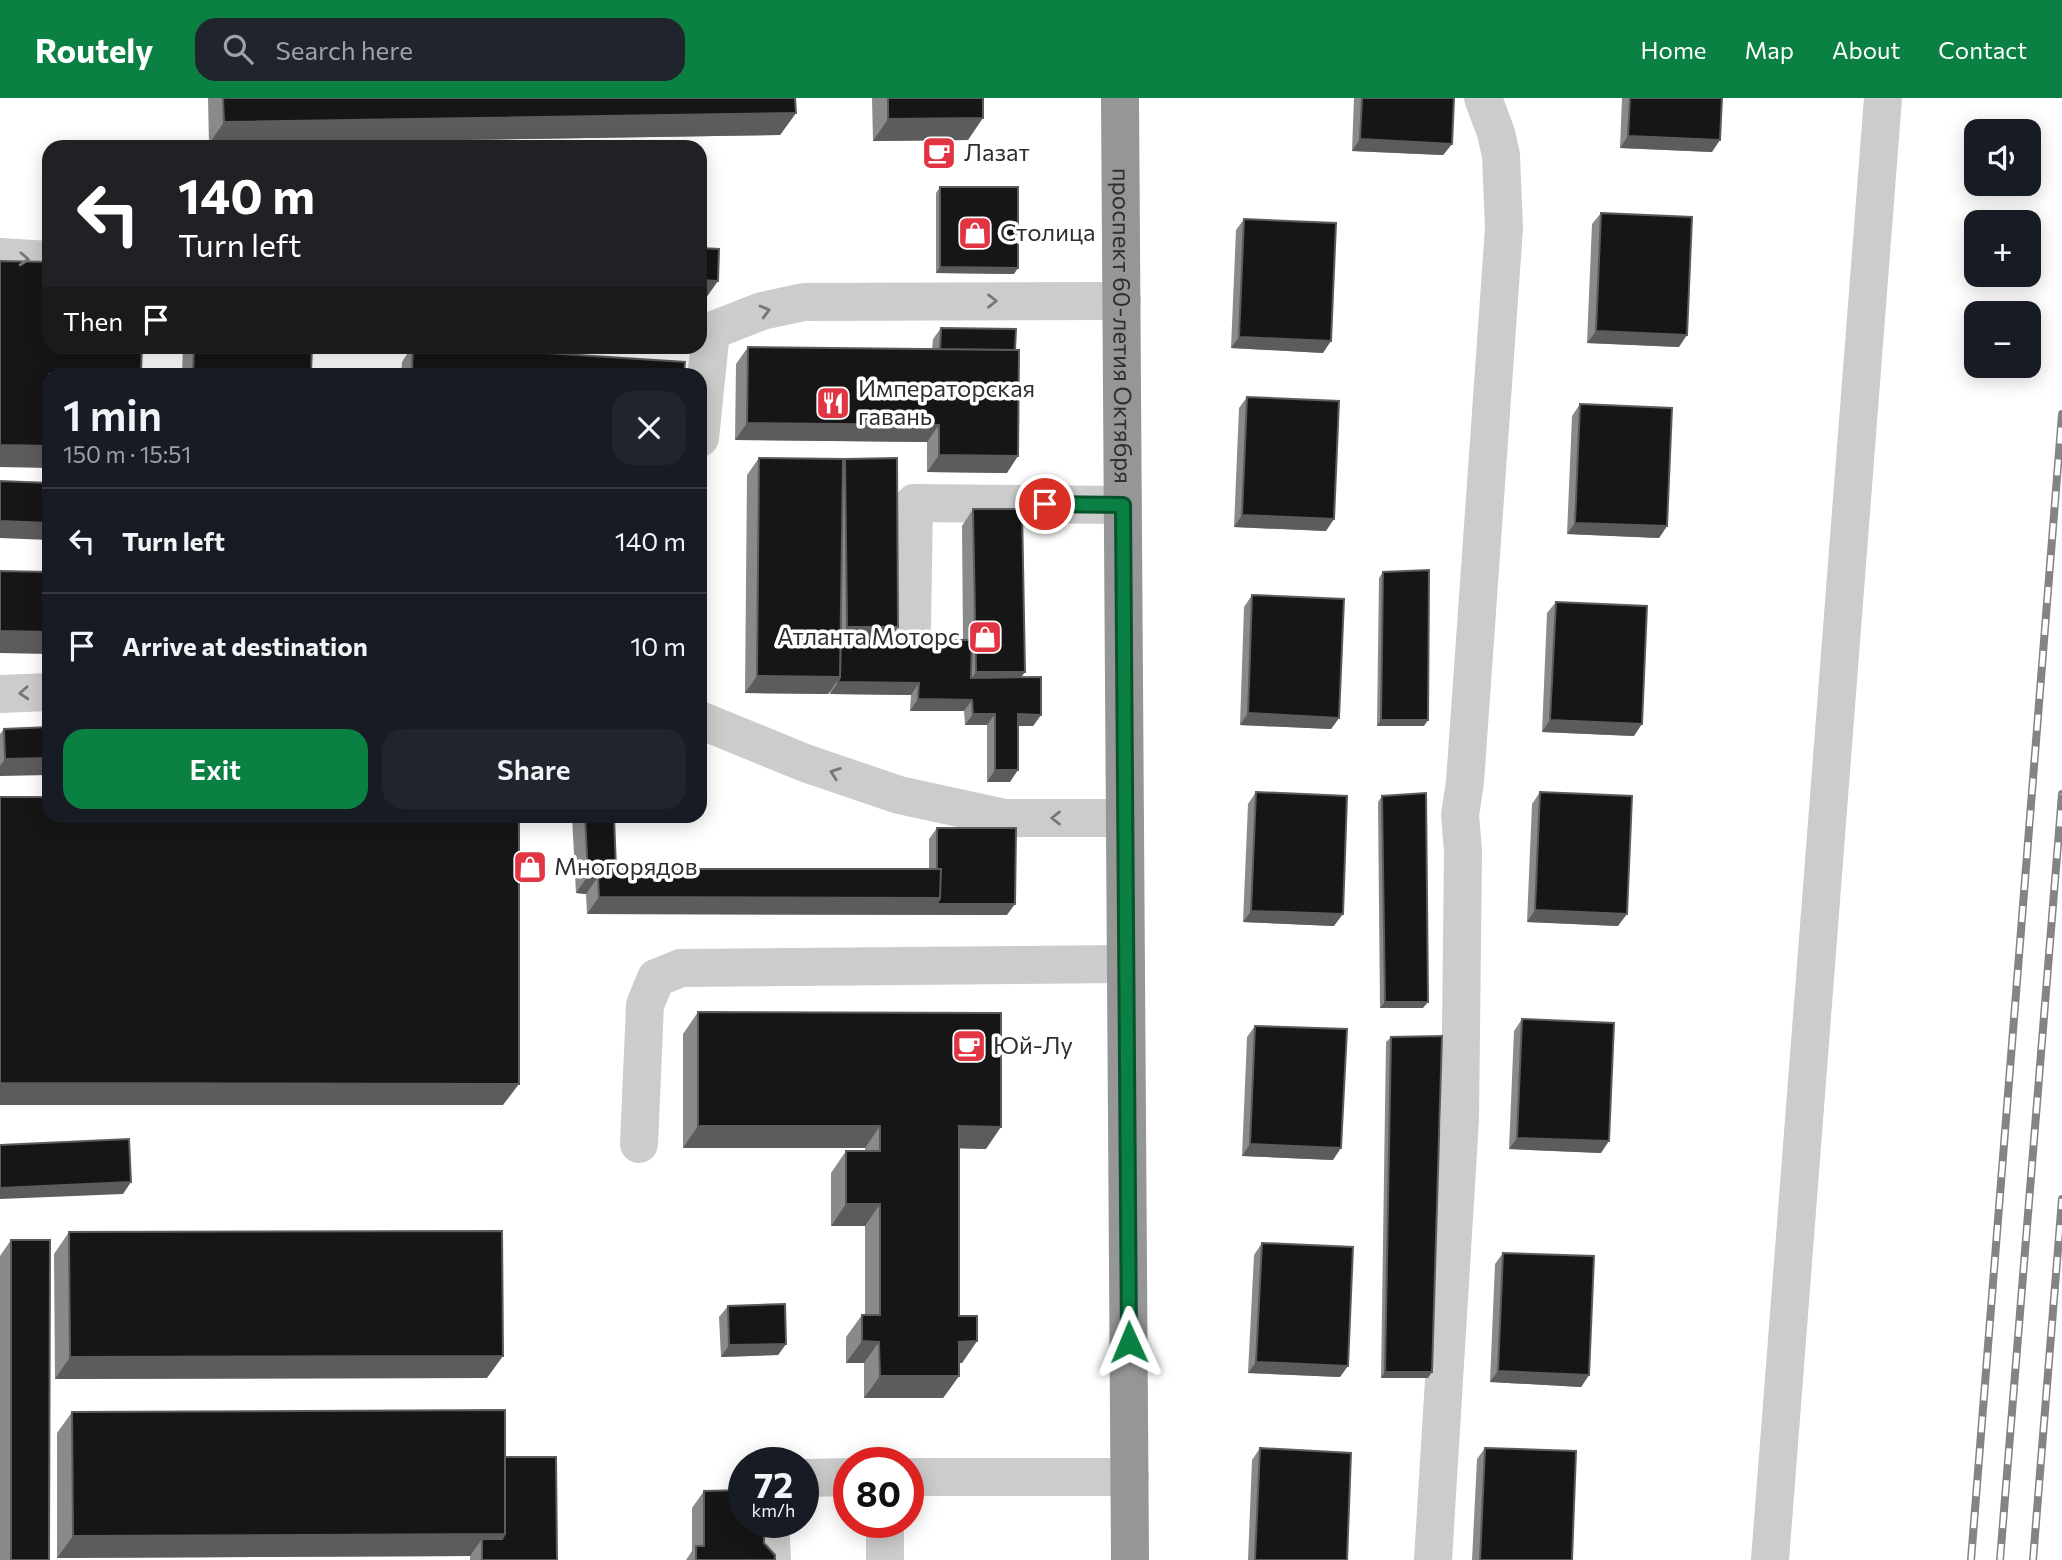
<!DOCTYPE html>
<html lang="en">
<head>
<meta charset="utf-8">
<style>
	:root { --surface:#171b24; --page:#20242c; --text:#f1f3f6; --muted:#9ea1a6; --line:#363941; --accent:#0b8043 }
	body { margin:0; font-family:Commissioner,sans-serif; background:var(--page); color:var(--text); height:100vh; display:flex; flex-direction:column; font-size:26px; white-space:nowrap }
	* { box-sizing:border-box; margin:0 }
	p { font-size:23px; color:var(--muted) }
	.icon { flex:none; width:38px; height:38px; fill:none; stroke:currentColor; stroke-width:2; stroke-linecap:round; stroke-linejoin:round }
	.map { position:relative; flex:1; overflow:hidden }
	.drawer { position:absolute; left:42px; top:270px; width:665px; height:455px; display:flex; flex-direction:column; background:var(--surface); border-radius:21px; box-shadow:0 4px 18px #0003 }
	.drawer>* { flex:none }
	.banner { position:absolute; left:42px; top:42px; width:665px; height:214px; border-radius:21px; box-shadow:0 4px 18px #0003; background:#202124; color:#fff; overflow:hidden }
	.buttons { position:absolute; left:1964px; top:21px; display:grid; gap:14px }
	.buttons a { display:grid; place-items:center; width:77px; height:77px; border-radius:14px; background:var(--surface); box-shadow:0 4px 18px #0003; font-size:35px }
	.speed { position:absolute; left:728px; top:1349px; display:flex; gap:14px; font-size:35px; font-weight:700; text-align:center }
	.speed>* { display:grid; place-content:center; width:91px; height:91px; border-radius:50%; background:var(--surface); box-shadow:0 4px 18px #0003; line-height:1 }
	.speed small { font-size:18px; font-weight:400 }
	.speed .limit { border:10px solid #d22; background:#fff; color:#111 }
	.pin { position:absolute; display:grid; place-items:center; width:60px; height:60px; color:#fff; margin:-30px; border:4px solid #fff; border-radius:50%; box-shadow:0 2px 7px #0007 }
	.me { position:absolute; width:77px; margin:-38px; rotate:359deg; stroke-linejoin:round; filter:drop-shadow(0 0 5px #0008) }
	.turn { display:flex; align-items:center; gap:24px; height:147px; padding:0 21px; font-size:32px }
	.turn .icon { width:91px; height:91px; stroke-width:2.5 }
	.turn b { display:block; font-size:49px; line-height:60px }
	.then { display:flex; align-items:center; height:66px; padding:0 21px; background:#0003; gap:14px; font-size:26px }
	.round { display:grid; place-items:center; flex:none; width:74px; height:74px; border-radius:21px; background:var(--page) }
	.summary { display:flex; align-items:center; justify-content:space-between; height:119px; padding:0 21px }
	h1 { font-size:42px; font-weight:600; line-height:52px }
	.primary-button { display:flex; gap:14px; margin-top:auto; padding:14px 21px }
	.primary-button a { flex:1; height:80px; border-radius:21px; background:var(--accent); color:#fff; font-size:28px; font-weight:600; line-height:80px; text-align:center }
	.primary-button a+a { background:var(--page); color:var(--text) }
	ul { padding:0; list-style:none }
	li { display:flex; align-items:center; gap:21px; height:105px; padding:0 21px; border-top:2px solid var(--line) }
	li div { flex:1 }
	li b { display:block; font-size:26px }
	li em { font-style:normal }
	header { display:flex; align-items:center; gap:42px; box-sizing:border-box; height:98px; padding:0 35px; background:var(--accent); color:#fff }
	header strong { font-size:33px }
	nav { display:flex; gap:38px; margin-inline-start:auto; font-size:24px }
	.search { width:490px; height:63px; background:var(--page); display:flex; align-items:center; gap:18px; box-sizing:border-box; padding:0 24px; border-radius:21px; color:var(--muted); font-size:26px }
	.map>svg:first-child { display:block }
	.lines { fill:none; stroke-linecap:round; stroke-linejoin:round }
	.minor { stroke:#ccc; stroke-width:38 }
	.highway { stroke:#969696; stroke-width:38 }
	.rail-casing { stroke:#848484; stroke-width:8 }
	.rail { stroke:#fff; stroke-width:5; stroke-dasharray:16; stroke-linecap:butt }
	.wall { fill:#8a8a8a }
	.shaded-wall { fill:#5c5c5c }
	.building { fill:#161616; stroke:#5c5c5c; stroke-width:2 }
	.oneway { stroke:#767676 }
	.route-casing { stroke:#07532c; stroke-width:18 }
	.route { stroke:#0b8043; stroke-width:12 }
	.labels { text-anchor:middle; stroke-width:7; stroke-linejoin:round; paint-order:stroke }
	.poi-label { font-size:24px; fill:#2f2f2f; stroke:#fff; text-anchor:start }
	.street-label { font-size:24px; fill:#2f2f2f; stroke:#fff }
</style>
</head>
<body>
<header>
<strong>Routely</strong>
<div class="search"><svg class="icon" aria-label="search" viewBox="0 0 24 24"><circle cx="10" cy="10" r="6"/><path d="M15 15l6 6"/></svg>Search here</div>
<nav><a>Home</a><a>Map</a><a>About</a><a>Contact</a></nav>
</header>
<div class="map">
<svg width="2062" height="1462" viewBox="0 0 2062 1462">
	<rect width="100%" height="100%" fill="#fff"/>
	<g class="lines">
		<path class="minor" d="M 0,159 L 49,162
			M 700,340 L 711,233 L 762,213 L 804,204 L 1122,203
			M 912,528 L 914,405 L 1123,407
			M 0,596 L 49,594
			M 700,622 L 805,665 L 899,697 L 1005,720 L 1125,720
			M 639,1046 L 645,907 L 656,880 L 681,870 L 1126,866
			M 908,1379 L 1130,1379
			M 803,1380 L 849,1379
			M 770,1424 L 772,1462
			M 885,1424 L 885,1462
			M 1433,1462 L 1460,1021 L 1463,753 L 1460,717 L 1465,684 L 1504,130 L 1501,57 L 1496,35 L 1483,0
			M 1770,1462 L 1883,0"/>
		<path class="highway" id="s1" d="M 1120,0 L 1130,1462"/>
		<g class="rail-casing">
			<path id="rail" d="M 1971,1462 L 2062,316
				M 2000,1462 L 2062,696
				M 2033,1462 L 2062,1101"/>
		</g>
		<use href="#rail" class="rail"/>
	</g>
	<path class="wall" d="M 208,0 L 795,0 L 796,15 L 780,37 L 209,46 Z
		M 872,0 L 983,0 L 968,42 L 873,43 Z
		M 1354,0 L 1454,0 L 1452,46 L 1443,57 L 1352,53 Z
		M 1622,0 L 1722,0 L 1712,54 L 1620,50 Z
		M 940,89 L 1014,176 L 936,175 L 936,95 Z
		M 1601,115 L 1679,249 L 1587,245 L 1592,126 Z
		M 1244,121 L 1323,255 L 1231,250 L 1236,132 Z
		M 941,230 L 1007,375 L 927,374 L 927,344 L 735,342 L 736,266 L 748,249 L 932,251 L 933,241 Z
		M 183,248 L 312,248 L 311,276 L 182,276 Z
		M 412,248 L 439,248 L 684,276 L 401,276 L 402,264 Z
		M 1247,299 L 1326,433 L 1234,429 L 1239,310 Z
		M 1580,306 L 1667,428 L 1659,440 L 1567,436 L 1572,318 Z
		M 759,360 L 843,363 L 845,361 L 890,541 L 963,542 L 962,428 L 973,411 L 1021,579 L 1041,617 L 1033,628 L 1018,628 L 1010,684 L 987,684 L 987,627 L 965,627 L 964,613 L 910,613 L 911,597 L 830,596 L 830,594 L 828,596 L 745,595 L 747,377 Z
		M 1383,474 L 1424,628 L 1377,628 L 1379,480 Z
		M 1252,497 L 1339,620 L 1331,631 L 1240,627 L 1244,509 Z
		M 1556,504 L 1634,638 L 1542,634 L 1547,515 Z
		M 49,629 L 0,678 L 0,636 L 4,631 Z
		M 1256,694 L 1334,828 L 1243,824 L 1248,706 Z
		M 1540,694 L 1618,828 L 1527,824 L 1532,706 Z
		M 1382,698 L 1423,910 L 1380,910 L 1378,704 Z
		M 572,718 L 614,718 L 616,771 L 929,771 L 929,741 L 937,730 L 1007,817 L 587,816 L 586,796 L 576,795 Z
		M 698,914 L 986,1051 L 959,1050 L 959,1218 L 977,1243 L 962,1265 L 959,1265 L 959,1278 L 943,1300 L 864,1300 L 864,1265 L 846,1265 L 846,1239 L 862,1217 L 865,1217 L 865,1128 L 831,1128 L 831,1075 L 846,1053 L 865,1053 L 865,1050 L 683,1050 L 683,936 Z
		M 1522,921 L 1601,1055 L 1509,1051 L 1514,933 Z
		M 1255,928 L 1333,1062 L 1242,1058 L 1247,939 Z
		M 1391,939 L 1428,1280 L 1381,1280 L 1386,944 Z
		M 69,1134 L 487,1280 L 55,1281 L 54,1156 Z
		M 11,1142 L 49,1462 L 0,1462 L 0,1158 Z
		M 1262,1145 L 1340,1279 L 1248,1275 L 1254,1157 Z
		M 1503,1155 L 1589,1277 L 1581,1289 L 1490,1284 L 1495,1166 Z
		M 728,1208 L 786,1246 L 778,1257 L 721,1259 L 719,1219 Z
		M 72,1314 L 505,1359 L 557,1462 L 470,1462 L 470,1458 L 57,1460 L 57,1335 Z
		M 1260,1350 L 1347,1462 L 1248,1462 L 1252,1362 Z
		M 1485,1350 L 1572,1462 L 1472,1462 L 1477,1361 Z
		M 704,1393 L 764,1445 L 775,1462 L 686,1462 L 692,1453 L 692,1410 Z"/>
	<path class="shaded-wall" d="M 796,15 L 780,37 L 209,46 L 224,24 Z
		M 983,20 L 968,42 L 873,43 L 888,21 Z
		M 1628,38 L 1720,42 L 1712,54 L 1620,50 Z
		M 1360,41 L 1452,46 L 1443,57 L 1352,53 Z
		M 940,169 L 1018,170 L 1014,176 L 936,175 Z
		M 700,182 L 718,183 L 706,200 L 700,200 Z
		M 1596,233 L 1687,237 L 1679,249 L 1587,245 Z
		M 1239,239 L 1331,243 L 1323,255 L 1231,250 Z
		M 747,325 L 939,327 L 927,344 L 735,342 Z
		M 0,347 L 49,348 L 49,370 L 0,369 Z
		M 939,357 L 1018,358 L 1007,375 L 927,374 Z
		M 1242,417 L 1334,421 L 1326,433 L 1234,429 Z
		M 0,423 L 49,425 L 49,442 L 0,440 Z
		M 1575,425 L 1667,428 L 1659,440 L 1567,436 Z
		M 847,529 L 898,529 L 887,546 L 838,541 Z
		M 0,533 L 49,534 L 49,556 L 0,555 Z
		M 976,574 L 1025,574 L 1013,591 L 964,591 Z
		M 757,578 L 840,579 L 828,596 L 745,595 Z
		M 838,584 L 919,585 L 911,597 L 830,596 Z
		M 918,601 L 972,602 L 964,613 L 910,613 Z
		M 1248,615 L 1339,620 L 1331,631 L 1240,627 Z
		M 973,616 L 995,616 L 987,627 L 965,627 Z
		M 1018,616 L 1041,617 L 1033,628 L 1010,628 Z
		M 1381,622 L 1428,622 L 1424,628 L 1377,628 Z
		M 1550,622 L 1642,626 L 1634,638 L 1542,634 Z
		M 49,660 L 49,677 L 0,678 L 0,668 L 5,661 Z
		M 995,672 L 1018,672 L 1010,684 L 987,684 Z
		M 588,778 L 598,779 L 586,796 L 576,795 Z
		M 599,799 L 940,800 L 1015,806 L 1007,817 L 587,816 Z
		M 1535,812 L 1627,816 L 1618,828 L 1527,824 Z
		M 1251,813 L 1343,816 L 1334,828 L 1243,824 Z
		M 1385,904 L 1428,904 L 1423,910 L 1380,910 Z
		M 0,985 L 519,986 L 503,1007 L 0,1007 Z
		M 698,1028 L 880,1028 L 865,1050 L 683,1050 Z
		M 959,1028 L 1001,1029 L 986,1051 L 944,1050 Z
		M 1517,1040 L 1609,1043 L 1601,1055 L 1509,1051 Z
		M 1250,1046 L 1341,1050 L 1333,1062 L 1242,1058 Z
		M 131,1084 L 123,1096 L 0,1101 L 0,1090 Z
		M 846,1106 L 880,1106 L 865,1128 L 831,1128 Z
		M 862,1243 L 879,1244 L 864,1265 L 846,1265 Z
		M 977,1243 L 962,1265 L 944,1265 L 959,1244 Z
		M 786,1246 L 778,1257 L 721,1259 L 729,1247 Z
		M 503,1258 L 487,1280 L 55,1281 L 70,1259 Z
		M 1256,1264 L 1348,1268 L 1340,1279 L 1248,1275 Z
		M 1498,1273 L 1589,1277 L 1581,1289 L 1490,1284 Z
		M 1385,1274 L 1432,1274 L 1428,1280 L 1381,1280 Z
		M 880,1278 L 959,1278 L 943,1300 L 864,1300 Z
		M 505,1436 L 490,1458 L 482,1441 L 470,1458 L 57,1460 L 73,1438 Z"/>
	<path class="building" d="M 223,0 L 795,0 L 796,15 L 224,24 Z
		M 888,0 L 983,0 L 983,20 L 888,21 Z
		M 1362,0 L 1454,0 L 1452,46 L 1360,41 Z
		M 1630,0 L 1722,0 L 1720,42 L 1628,38 Z
		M 940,89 L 1018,89 L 1018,170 L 940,169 Z
		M 1601,115 L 1692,119 L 1687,237 L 1596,233 Z
		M 1244,121 L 1336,125 L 1331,243 L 1239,239 Z
		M 700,150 L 719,151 L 718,183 L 700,182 Z
		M 0,163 L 49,164 L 49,248 L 142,248 L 141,276 L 49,276 L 49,348 L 0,347 Z
		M 941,230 L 1016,231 L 1015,252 L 940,251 Z
		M 194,248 L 312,248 L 311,276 L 193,276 Z
		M 413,248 L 439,248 L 685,264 L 684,276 L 412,276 Z
		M 748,249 L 1019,252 L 1018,358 L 939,357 L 939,327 L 747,325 Z
		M 1247,299 L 1339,303 L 1334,421 L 1242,417 Z
		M 1580,306 L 1672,310 L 1667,428 L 1575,425 Z
		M 759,360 L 843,361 L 840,579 L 757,578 Z
		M 897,360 L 898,529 L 847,529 L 845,361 Z
		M 0,383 L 49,385 L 49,425 L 0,423 Z
		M 973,411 L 1022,411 L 1025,574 L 976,574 Z
		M 1429,472 L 1428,622 L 1381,622 L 1383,474 Z
		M 0,473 L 49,474 L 49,534 L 0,533 Z
		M 1252,497 L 1344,501 L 1339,620 L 1248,615 Z
		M 1556,504 L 1647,508 L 1642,626 L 1550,622 Z
		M 841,541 L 972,542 L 971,580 L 1041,579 L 1041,617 L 1018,616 L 1018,672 L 995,672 L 995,616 L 973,616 L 972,602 L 918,601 L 919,585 L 838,584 L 840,579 Z
		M 49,629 L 49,660 L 5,661 L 4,631 Z
		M 1256,694 L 1347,698 L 1343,816 L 1251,813 Z
		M 1540,694 L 1632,698 L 1627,816 L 1535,812 Z
		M 1426,695 L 1428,904 L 1385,904 L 1382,698 Z
		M 0,699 L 49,699 L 49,718 L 519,718 L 519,986 L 0,985 Z
		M 585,718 L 614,718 L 616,771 L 941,771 L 940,800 L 599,799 L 598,779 L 588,778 Z
		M 937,730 L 1016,730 L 1015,806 L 937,806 L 940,800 L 941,771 L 937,771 Z
		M 698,914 L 1001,915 L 1001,1029 L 959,1028 L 959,1218 L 977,1218 L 977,1243 L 959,1244 L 959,1278 L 880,1278 L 879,1244 L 862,1243 L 862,1217 L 880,1217 L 880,1106 L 846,1106 L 846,1053 L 880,1053 L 880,1028 L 698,1028 Z
		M 1522,921 L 1614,925 L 1609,1043 L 1517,1040 Z
		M 1255,928 L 1347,931 L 1341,1050 L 1250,1046 Z
		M 1442,938 L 1432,1274 L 1385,1274 L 1391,939 Z
		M 129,1041 L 131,1084 L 0,1090 L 0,1047 Z
		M 502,1133 L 503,1258 L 70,1259 L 69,1134 Z
		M 11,1142 L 50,1142 L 49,1462 L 11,1462 Z
		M 1262,1145 L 1353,1149 L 1348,1268 L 1256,1264 Z
		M 1503,1155 L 1594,1158 L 1589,1277 L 1498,1273 Z
		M 785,1206 L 786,1246 L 729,1247 L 728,1208 Z
		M 505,1312 L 505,1436 L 73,1438 L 72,1314 Z
		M 1260,1350 L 1351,1355 L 1347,1462 L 1255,1462 Z
		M 1485,1350 L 1576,1353 L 1572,1462 L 1480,1462 Z
		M 505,1359 L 556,1359 L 557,1462 L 482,1462 L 482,1441 L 502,1441 L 505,1436 Z
		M 744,1392 L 744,1424 L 764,1424 L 764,1445 L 775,1457 L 775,1462 L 696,1462 L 696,1448 L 704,1448 L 704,1393 Z"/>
	<defs><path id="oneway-chevron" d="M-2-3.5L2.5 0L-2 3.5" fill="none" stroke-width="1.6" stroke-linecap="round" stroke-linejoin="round" transform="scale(1.75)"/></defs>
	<g class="oneway">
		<use href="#oneway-chevron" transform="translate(24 161) rotate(3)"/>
		<use href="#oneway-chevron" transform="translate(992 203)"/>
		<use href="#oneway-chevron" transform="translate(765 213) rotate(-15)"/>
		<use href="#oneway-chevron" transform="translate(24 595) rotate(177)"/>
		<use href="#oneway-chevron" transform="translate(835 675) rotate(-161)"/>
		<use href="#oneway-chevron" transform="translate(1056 720) rotate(180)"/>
	</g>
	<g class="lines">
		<g class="route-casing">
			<path id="route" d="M 1045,406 L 1123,407 L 1129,1244"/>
		</g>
		<use href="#route" class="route"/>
	</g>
	<defs>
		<g id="cafe-square" transform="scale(1.75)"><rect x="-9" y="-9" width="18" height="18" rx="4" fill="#e23544" stroke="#fff"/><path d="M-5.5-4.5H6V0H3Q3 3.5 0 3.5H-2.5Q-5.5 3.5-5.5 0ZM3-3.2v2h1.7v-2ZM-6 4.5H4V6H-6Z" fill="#fff"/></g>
		<g id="shop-square" transform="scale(1.75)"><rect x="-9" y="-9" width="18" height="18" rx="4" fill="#e23544" stroke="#fff"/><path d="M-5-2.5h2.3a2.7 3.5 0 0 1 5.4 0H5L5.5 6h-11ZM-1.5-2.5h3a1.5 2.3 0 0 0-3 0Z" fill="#fff"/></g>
		<g id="restaurant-square" transform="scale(1.75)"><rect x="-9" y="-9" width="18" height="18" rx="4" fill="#e23544" stroke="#fff"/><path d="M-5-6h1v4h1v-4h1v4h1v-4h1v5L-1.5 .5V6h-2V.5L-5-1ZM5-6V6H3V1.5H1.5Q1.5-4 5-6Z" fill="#fff"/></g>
	</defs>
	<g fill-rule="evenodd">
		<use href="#cafe-square" x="939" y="55"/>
		<use href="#shop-square" x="975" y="135"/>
		<use href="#restaurant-square" x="833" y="305"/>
		<use href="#shop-square" x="985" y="539"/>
		<use href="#shop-square" x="530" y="769"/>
		<use href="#cafe-square" x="969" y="948"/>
	</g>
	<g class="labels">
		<g class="poi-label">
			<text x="964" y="63">Лазат</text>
			<text x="1000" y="143">Столица</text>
			<text x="858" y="299">Императорская<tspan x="858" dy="28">гавань</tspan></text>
			<text x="960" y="547" text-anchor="end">Атланта Моторс</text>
			<text x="554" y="777">Многорядов</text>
			<text x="993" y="956">Юй-Лу</text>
		</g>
		<g class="street-label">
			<text dy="8" stroke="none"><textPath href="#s1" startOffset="228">проспект 60-летия Октября</textPath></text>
		</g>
	</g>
</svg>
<div class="buttons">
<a><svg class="icon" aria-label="sound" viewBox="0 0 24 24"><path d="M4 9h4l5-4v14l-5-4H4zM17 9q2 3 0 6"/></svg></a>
<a>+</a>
<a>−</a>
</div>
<div class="speed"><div>72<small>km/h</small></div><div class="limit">80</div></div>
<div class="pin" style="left:1045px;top:406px;background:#d93025"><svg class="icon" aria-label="arrive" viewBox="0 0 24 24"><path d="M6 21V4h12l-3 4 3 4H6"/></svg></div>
<svg class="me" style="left:1129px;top:1244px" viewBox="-20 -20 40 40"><path d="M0-17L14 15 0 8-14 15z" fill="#0b8043" stroke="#fff" stroke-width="4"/></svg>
<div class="banner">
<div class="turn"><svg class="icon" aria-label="left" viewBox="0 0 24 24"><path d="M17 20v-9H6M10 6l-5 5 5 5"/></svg><div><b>140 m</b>Turn left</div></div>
<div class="then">Then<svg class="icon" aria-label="arrive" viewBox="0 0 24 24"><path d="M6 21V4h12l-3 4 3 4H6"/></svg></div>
</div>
<section class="drawer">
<div class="summary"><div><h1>1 min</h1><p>150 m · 15:51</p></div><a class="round"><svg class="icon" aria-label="close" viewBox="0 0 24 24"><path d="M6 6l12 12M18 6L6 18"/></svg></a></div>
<ul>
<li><svg class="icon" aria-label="left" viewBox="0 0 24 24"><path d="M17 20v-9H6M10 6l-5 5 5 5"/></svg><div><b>Turn left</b></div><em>140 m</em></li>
<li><svg class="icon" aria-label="arrive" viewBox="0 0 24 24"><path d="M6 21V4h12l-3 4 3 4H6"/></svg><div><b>Arrive at destination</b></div><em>10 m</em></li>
</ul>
<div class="primary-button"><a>Exit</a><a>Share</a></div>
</section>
</div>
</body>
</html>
